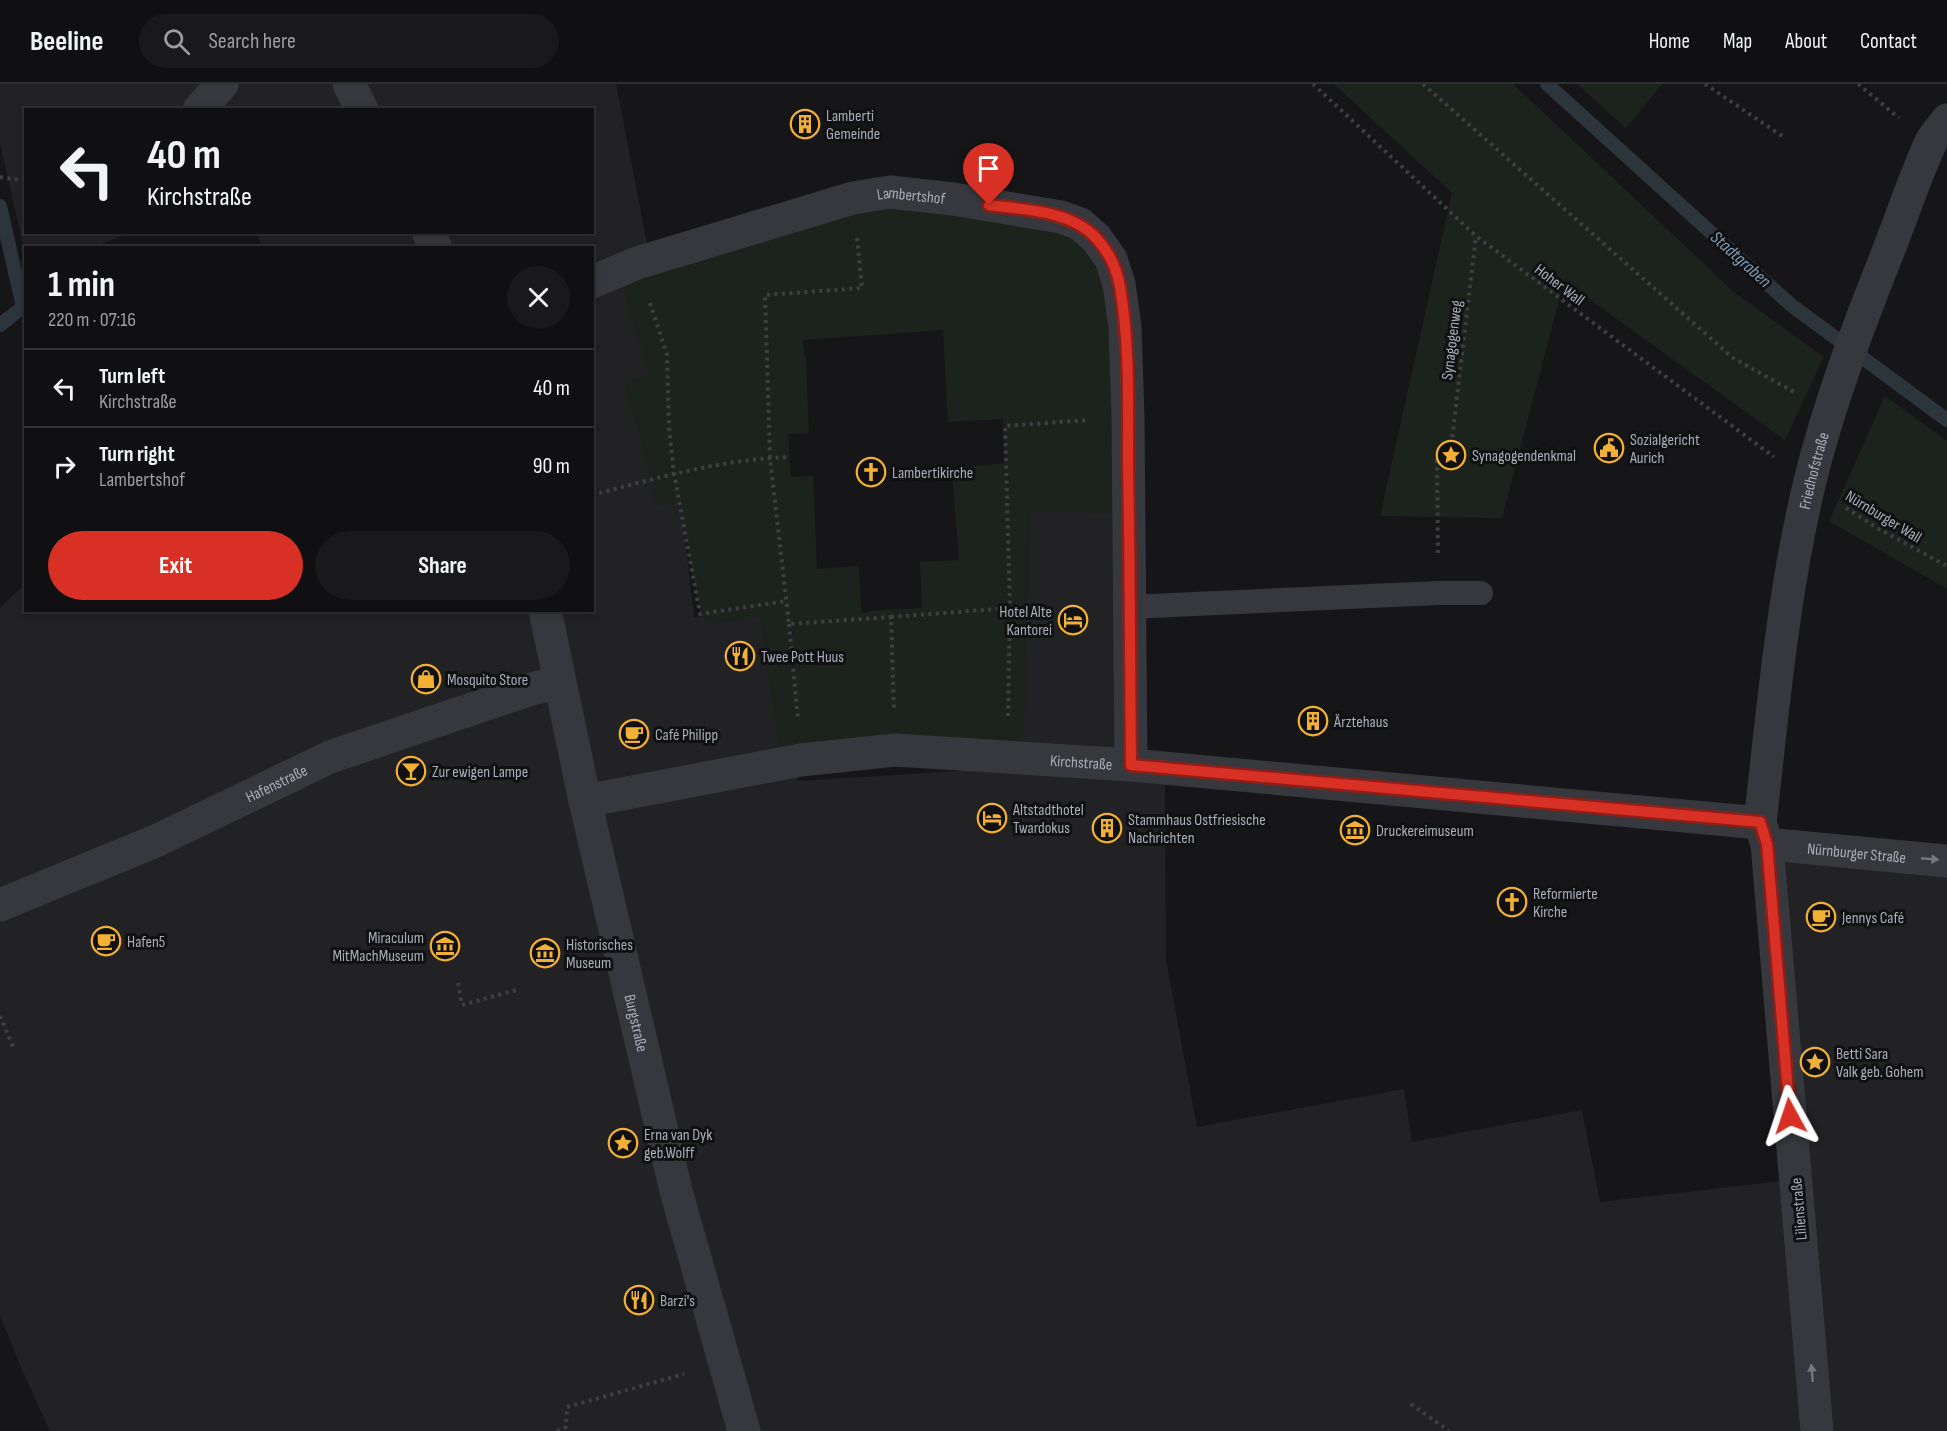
<!DOCTYPE html>
<html lang="en">
<head>
<meta charset="utf-8">
<style>
	:root { --surface:#101012; --page:#19191b; --text:#f1f3f6; --muted:#9c9d9f; --line:#303032; --accent:#d93025 }
	body { margin:0; font-family:"Sofia Sans Condensed",sans-serif; background:var(--page); color:var(--text); height:100vh; display:flex; flex-direction:column; font-size:22px; white-space:nowrap }
	* { box-sizing:border-box; margin:0 }
	p { font-size:20px; color:var(--muted) }
	.icon { flex:none; width:33px; height:33px; fill:none; stroke:currentColor; stroke-width:2; stroke-linecap:round; stroke-linejoin:round }
	.map { position:relative; flex:1; overflow:hidden }
	.sheet { position:absolute; left:24px; top:162px; width:570px; height:366px; display:flex; flex-direction:column; background:var(--surface); border-radius:0px; box-shadow:0 3px 9px #0003,0 0 0 2px var(--line) }
	.sheet>* { flex:none }
	.guide { position:absolute; left:24px; top:24px; width:570px; height:126px; border-radius:0px; box-shadow:0 3px 9px #0003,0 0 0 2px var(--line); background:#101012; color:var(--text); overflow:hidden }
	.pin { position:absolute; display:grid; place-items:center; width:51px; height:51px; color:#fff; margin:-62px -26px; border-radius:50% 50% 50% 0; rotate:-45deg; box-shadow:0 0 6px #0007 }
	.pin .icon { rotate:45deg }
	.me { position:absolute; width:66px; margin:-33px; rotate:355deg; stroke-linejoin:round; filter:drop-shadow(0 0 4px #0008) }
	.turn { display:flex; align-items:center; gap:21px; height:126px; padding:0 24px; font-size:27px }
	.turn .icon { width:78px; height:78px; stroke-width:2.5 }
	.turn b { display:block; font-size:42px; line-height:51px }
	.round { display:grid; place-items:center; flex:none; width:63px; height:63px; border-radius:32px; background:var(--page) }
	.overview { display:flex; align-items:center; justify-content:space-between; height:102px; padding:0 24px }
	h1 { font-size:36px; font-weight:700; line-height:45px }
	.primary-button { display:flex; gap:12px; margin-top:auto; padding:12px 24px }
	.primary-button a { flex:1; height:69px; border-radius:36px; background:var(--accent); color:#fff; font-size:24px; font-weight:700; line-height:69px; text-align:center }
	.primary-button a+a { background:var(--page); color:var(--text) }
	ul { padding:0; list-style:none }
	li { display:flex; align-items:center; gap:18px; height:78px; padding:0 24px; border-top:2px solid var(--line) }
	li div { flex:1 }
	li b { display:block; font-size:22px }
	li em { font-style:normal }
	header { display:flex; align-items:center; gap:36px; box-sizing:border-box; height:84px; padding:0 30px; background:var(--surface); border-bottom:2px solid var(--line) }
	header strong { font-size:28px }
	nav { display:flex; gap:33px; margin-inline-start:auto; font-size:21px }
	.search { width:420px; height:54px; background:var(--page); display:flex; align-items:center; gap:15px; box-sizing:border-box; padding:0 21px; border-radius:33px; color:var(--muted); font-size:22px }
	.map>svg:first-child { display:block }
	.built { fill:#222225 }
	.green { fill:#1c231d; fill-rule:evenodd }
	.lines { fill:none; stroke-linecap:round; stroke-linejoin:round }
	.stream { stroke:#2c353c; stroke-width:14 }
	.path { stroke:#3d3f44; stroke-width:4; stroke-dasharray:3 4.5; stroke-linecap:butt }
	.lane { stroke:#37383d; stroke-width:24 }
	.street { stroke:#37383d; stroke-width:33 }
	.oneway { fill:#757881 }
	.route-casing { stroke:#8d1f18; stroke-width:15 }
	.route { stroke:#d93025; stroke-width:10 }
	.labels { text-anchor:middle; stroke-width:6; stroke-linejoin:round; paint-order:stroke }
	.poi-label { font-size:16px; fill:#a8adb8; stroke:#111113; text-anchor:start }
	.street-label { font-size:16px; fill:#a8adb8; stroke:#111113 }
	.water-label { font-size:18px; font-style:italic; fill:#7f9bb3; stroke:#111113 }
</style>
</head>
<body>
<header>
<strong>Beeline</strong>
<div class="search"><svg class="icon" aria-label="search" viewBox="0 0 24 24"><circle cx="10" cy="10" r="6"/><path d="M15 15l6 6"/></svg>Search here</div>
<nav><a>Home</a><a>Map</a><a>About</a><a>Contact</a></nav>
</header>
<div class="map">
<svg width="1947" height="1347" viewBox="0 0 1947 1347">
	<rect width="100%" height="100%" fill="#161618"/>
	<path class="built" d="M 0,0 L 616,0 L 657,211 L 694,533 L 775,523 L 798,697 L 1008,684 L 1016,407 L 1124,415 L 1125,696 L 1165,700 L 1166,876 L 1197,1043 L 1404,1005 L 1412,1058 L 1582,1026 L 1600,1118 L 1773,1098 L 1810,1091 L 1783,768 L 1947,786 L 1947,1347 L 50,1347 L 23,1288 L 0,1232 L 0,524 L 25,500 L 26,526 L 592,526 L 592,164 L 264,164 L 255,149 L 592,148 L 592,26 L 26,26 L 26,148 L 130,149 L 93,163 L 26,164 L 25,170 L 0,59 Z"/>
	<path class="green" d="M 1334,0 L 1513,0 L 1735,209 L 1824,273 L 1785,356 L 1564,197 L 1502,434 L 1380,432 L 1452,109 Z
		M 1577,0 L 1662,0 L 1626,44 Z
		M 853,114 L 1026,126 L 1111,175 L 1122,430 L 1031,427 L 1023,673 L 779,664 L 760,533 L 710,540 L 700,530 L 679,418 L 655,422 L 648,380 L 624,299 L 649,290 L 618,187 ZM 943,246 L 948,338 L 1003,335 L 1005,379 L 952,385 L 959,476 L 920,478 L 922,524 L 868,527 L 867,529 L 861,529 L 859,482 L 817,485 L 813,392 L 791,393 L 788,350 L 809,349 L 806,274 L 805,274 L 803,256 Z
		M 1885,312 L 1947,357 L 1947,505 L 1829,437 Z"/>
	<g class="lines">
		<path class="stream" d="M 1547,0 L 1791,221 L 1947,336
			M 0,122 L 23,223 L 0,241"/>
		<path class="path" d="M 1313,0 L 1476,152 L 1774,373
			M 1423,0 L 1733,274 L 1794,308
			M 1705,0 L 1785,54
			M 1858,0 L 1899,34
			M 0,93 L 19,96 L 26,93
			M 857,154 L 862,204 L 765,211 L 770,374 L 789,540 L 891,533 L 894,626
			M 650,219 L 667,271 L 669,344 L 674,389 L 700,530 L 787,517
			M 1451,364 L 1463,379 L 1437,376 L 1451,364 L 1476,152
			M 1437,376 L 1438,472
			M 592,411 C 657,394 723,375 790,373
			M 1846,424 L 1879,445 L 1947,482
			M 891,533 L 1010,524
			M 789,540 L 798,636
			M 1008,632 L 1010,524 L 1005,342 L 1088,336
			M 458,899 L 462,921 L 520,905
			M 0,932 L 14,965
			M 1411,1320 L 1449,1347
			M 557,1347 L 566,1343 L 567,1323 L 684,1290"/>
		<path class="lane" d="M 1129,523 L 1438,509 L 1481,509"/>
		<g class="street">
			<path d="M 349,0 L 362,26"/>
			<path d="M 199,26 L 222,0"/>
			<path d="M 428,148 L 436,164"/>
			<path id="s1" d="M 592,198 L 637,179 L 853,114 L 890,108 L 953,115 L 1061,133 L 1080,140 L 1096,154 L 1111,175 L 1119,200 L 1125,243 L 1128,333 L 1131,681"/>
			<path id="s2" d="M 545,526 L 585,717 L 676,1107 L 744,1347"/>
			<path id="s3" d="M 585,717 L 801,676 L 895,666 L 1131,681 L 1760,739"/>
			<path id="s4" d="M 1767,760 L 1947,777"/>
			<path id="s5" d="M 0,821 L 158,756 L 330,673 L 528,606 L 559,598"/>
			<path id="s6" d="M 1817,1347 L 1767,760 L 1760,739 C 1773,624 1783,509 1810,397 C 1829,320 1857,246 1886,173 C 1901,135 1914,95 1931,58 C 1935,51 1942,43 1947,36"/>
		</g>
	</g>
	<defs><path id="oneway-solid" d="M-6-.8H1V-3.2L6.5 0L1 3.2V.8H-6Z" transform="scale(1.5)"/></defs>
	<g class="oneway">
		<use href="#oneway-solid" transform="translate(1930 775) rotate(5)"/>
		<use href="#oneway-solid" transform="translate(1812 1289) rotate(-95)"/>
	</g>
	<g class="lines">
		<g class="route-casing">
			<path id="route" d="M 989,121 C 1024,126 1070,126 1096,154 C 1108,167 1117,185 1120,203 C 1130,261 1128,321 1128,380 C 1130,480 1130,581 1131,681 L 1760,738 L 1767,760 L 1790,1032"/>
		</g>
		<use href="#route" class="route"/>
	</g>
	<defs>
		<g id="building-ring" transform="scale(1.5)"><circle r="9.5" fill="#111113" stroke="#f2b134" stroke-width="1.5"/><path d="M-4-6H4V6H1V3H-1V6H-4ZM-2.5-4.3h1.7v1.8h-1.7ZM.8-4.3h1.7v1.8H.8ZM-2.5-1h1.7V.8h-1.7ZM.8-1h1.7V.8H.8Z" fill="#f2b134"/></g>
		<g id="civic-ring" transform="scale(1.5)"><circle r="9.5" fill="#111113" stroke="#f2b134" stroke-width="1.5"/><path d="M-.6-6.5H3V-4.5H.6V-3L4-1V1h2V6H-6V1h2V-1L-.6-3ZM-1.2 2.5V6h2.4V2.5Z" fill="#f2b134"/></g>
		<g id="sight-ring" transform="scale(1.5)"><circle r="9.5" fill="#111113" stroke="#f2b134" stroke-width="1.5"/><path d="M0-6L1.8-2.2L6-1.7L2.9 1.2L3.7 5.4L0 3.3L-3.7 5.4L-2.9 1.2L-6-1.7L-1.8-2.2Z" fill="#f2b134"/></g>
		<g id="church-ring" transform="scale(1.5)"><circle r="9.5" fill="#111113" stroke="#f2b134" stroke-width="1.5"/><path d="M-1.2-6h2.4v3.5h3.3v2.4h-3.3V6h-2.4V-.1h-3.3v-2.4h3.3Z" fill="#f2b134"/></g>
		<g id="hotel-ring" transform="scale(1.5)"><circle r="9.5" fill="#111113" stroke="#f2b134" stroke-width="1.5"/><path d="M-6-4.5h1.5V1H6V5H4.5V3h-9V5H-6ZM-4 0a1.8 1.8 0 1 1 3.6 0ZM.5 0V-2.5h3Q6-2.5 6 0Z" fill="#f2b134"/></g>
		<g id="restaurant-ring" transform="scale(1.5)"><circle r="9.5" fill="#111113" stroke="#f2b134" stroke-width="1.5"/><path d="M-5-6h1v4h1v-4h1v4h1v-4h1v5L-1.5 .5V6h-2V.5L-5-1ZM5-6V6H3V1.5H1.5Q1.5-4 5-6Z" fill="#f2b134"/></g>
		<g id="shop-ring" transform="scale(1.5)"><circle r="9.5" fill="#111113" stroke="#f2b134" stroke-width="1.5"/><path d="M-5-2.5h2.3a2.7 3.5 0 0 1 5.4 0H5L5.5 6h-11ZM-1.5-2.5h3a1.5 2.3 0 0 0-3 0Z" fill="#f2b134"/></g>
		<g id="cafe-ring" transform="scale(1.5)"><circle r="9.5" fill="#111113" stroke="#f2b134" stroke-width="1.5"/><path d="M-5.5-4.5H6V0H3Q3 3.5 0 3.5H-2.5Q-5.5 3.5-5.5 0ZM3-3.2v2h1.7v-2ZM-6 4.5H4V6H-6Z" fill="#f2b134"/></g>
		<g id="bar-ring" transform="scale(1.5)"><circle r="9.5" fill="#111113" stroke="#f2b134" stroke-width="1.5"/><path d="M-6-5H6L.8 .8V4.5H3.5V6h-7V4.5H-.8V.8Z" fill="#f2b134"/></g>
		<g id="museum-ring" transform="scale(1.5)"><circle r="9.5" fill="#111113" stroke="#f2b134" stroke-width="1.5"/><path d="M0-6L6-3V-2H-6V-3ZM-5-1h2V3h-2ZM-1-1h2V3h-2ZM3-1h2V3H3ZM-6 4H6V6H-6Z" fill="#f2b134"/></g>
	</defs>
	<g fill-rule="evenodd">
		<use href="#building-ring" x="805" y="40"/>
		<use href="#civic-ring" x="1609" y="364"/>
		<use href="#sight-ring" x="1451" y="371"/>
		<use href="#church-ring" x="871" y="388"/>
		<use href="#hotel-ring" x="1073" y="536"/>
		<use href="#restaurant-ring" x="740" y="572"/>
		<use href="#shop-ring" x="426" y="595"/>
		<use href="#building-ring" x="1313" y="637"/>
		<use href="#cafe-ring" x="634" y="650"/>
		<use href="#bar-ring" x="411" y="687"/>
		<use href="#hotel-ring" x="992" y="734"/>
		<use href="#building-ring" x="1107" y="744"/>
		<use href="#museum-ring" x="1355" y="746"/>
		<use href="#church-ring" x="1512" y="818"/>
		<use href="#cafe-ring" x="1821" y="833"/>
		<use href="#cafe-ring" x="106" y="857"/>
		<use href="#museum-ring" x="445" y="862"/>
		<use href="#museum-ring" x="545" y="869"/>
		<use href="#sight-ring" x="1815" y="978"/>
		<use href="#sight-ring" x="623" y="1059"/>
		<use href="#restaurant-ring" x="639" y="1216"/>
	</g>
	<g class="labels">
		<g class="poi-label">
			<text x="826" y="37">Lamberti<tspan x="826" dy="18">Gemeinde</tspan></text>
			<text x="1630" y="361">Sozialgericht<tspan x="1630" dy="18">Aurich</tspan></text>
			<text x="1472" y="377">Synagogendenkmal</text>
			<text x="892" y="394">Lambertikirche</text>
			<text x="1052" y="533" text-anchor="end">Hotel Alte<tspan x="1052" dy="18">Kantorei</tspan></text>
			<text x="761" y="578">Twee Pott Huus</text>
			<text x="447" y="601">Mosquito Store</text>
			<text x="1334" y="643">Ärztehaus</text>
			<text x="655" y="656">Café Philipp</text>
			<text x="432" y="693">Zur ewigen Lampe</text>
			<text x="1013" y="731">Altstadthotel<tspan x="1013" dy="18">Twardokus</tspan></text>
			<text x="1128" y="741">Stammhaus Ostfriesische<tspan x="1128" dy="18">Nachrichten</tspan></text>
			<text x="1376" y="752">Druckereimuseum</text>
			<text x="1533" y="815">Reformierte<tspan x="1533" dy="18">Kirche</tspan></text>
			<text x="1842" y="839">Jennys Café</text>
			<text x="424" y="859" text-anchor="end">Miraculum<tspan x="424" dy="18">MitMachMuseum</tspan></text>
			<text x="127" y="863">Hafen5</text>
			<text x="566" y="866">Historisches<tspan x="566" dy="18">Museum</tspan></text>
			<text x="1836" y="975">Betti Sara<tspan x="1836" dy="18">Valk geb. Gohem</tspan></text>
			<text x="644" y="1056">Erna van Dyk<tspan x="644" dy="18">geb.Wolff</tspan></text>
			<text x="660" y="1222">Barzi's</text>
		</g>
		<g class="street-label">
			<text dy="6" stroke="none"><textPath href="#s1" startOffset="333">Lambertshof</textPath></text>
			<text transform="translate(1560 200) rotate(37)" y="6">Hoher Wall</text>
			<text transform="translate(1451 256) rotate(-83)" y="6">Synagogenweg</text>
			<text dy="6" stroke="none"><textPath href="#s6" startOffset="968">Friedhofstraße</textPath></text>
			<text transform="translate(1884 432) rotate(31)" y="6">Nürnburger Wall</text>
			<text dy="6" stroke="none"><textPath href="#s3" startOffset="501">Kirchstraße</textPath></text>
			<text dy="6" stroke="none"><textPath href="#s5" startOffset="302">Hafenstraße</textPath></text>
			<text dy="6" stroke="none"><textPath href="#s4" startOffset="90">Nürnburger Straße</textPath></text>
			<text dy="6" stroke="none"><textPath href="#s2" startOffset="423">Burgstraße</textPath></text>
			<text transform="translate(1798 1125) rotate(-95)" y="6">Lilienstraße</text>
		</g>
		<g class="water-label">
			<text transform="translate(1741 175) rotate(42)" y="6">Stadtgraben</text>
		</g>
	</g>
</svg>
<div class="pin" style="left:989px;top:121px;background:#d93025"><svg class="icon" aria-label="arrive" viewBox="0 0 24 24"><path d="M6 21V4h12l-3 4 3 4H6"/></svg></div>
<svg class="me" style="left:1790px;top:1032px" viewBox="-20 -20 40 40"><path d="M0-17L14 15 0 8-14 15z" fill="#d93025" stroke="#fff" stroke-width="4"/></svg>
<div class="guide">
<div class="turn"><svg class="icon" aria-label="left" viewBox="0 0 24 24"><path d="M17 20v-9H6M10 6l-5 5 5 5"/></svg><div><b>40 m</b>Kirchstraße</div></div>
</div>
<section class="sheet">
<div class="overview"><div><h1>1 min</h1><p>220 m · 07:16</p></div><a class="round"><svg class="icon" aria-label="close" viewBox="0 0 24 24"><path d="M6 6l12 12M18 6L6 18"/></svg></a></div>
<ul>
<li><svg class="icon" aria-label="left" viewBox="0 0 24 24"><path d="M17 20v-9H6M10 6l-5 5 5 5"/></svg><div><b>Turn left</b><p>Kirchstraße</p></div><em>40 m</em></li>
<li><svg class="icon" aria-label="right" viewBox="0 0 24 24"><path d="M7 20v-9h11M14 6l5 5-5 5"/></svg><div><b>Turn right</b><p>Lambertshof</p></div><em>90 m</em></li>
</ul>
<div class="primary-button"><a>Exit</a><a>Share</a></div>
</section>
</div>
</body>
</html>
